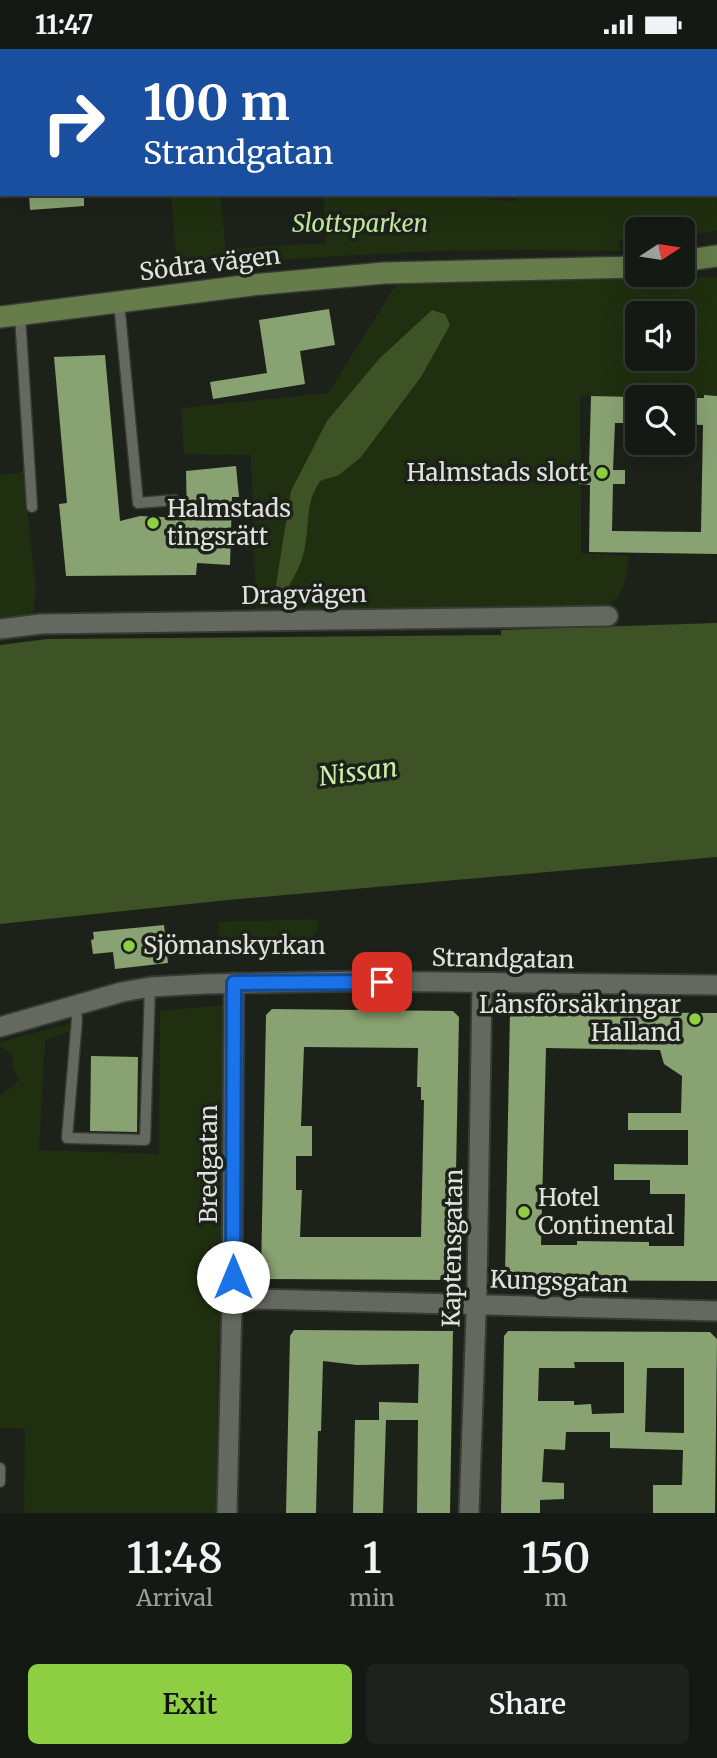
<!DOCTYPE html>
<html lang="en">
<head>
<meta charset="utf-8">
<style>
	:root { --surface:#151913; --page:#1e221c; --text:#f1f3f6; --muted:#9da0a0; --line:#343833; --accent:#8ece43 }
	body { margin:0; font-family:Merriweather,serif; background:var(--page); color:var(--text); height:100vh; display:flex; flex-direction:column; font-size:26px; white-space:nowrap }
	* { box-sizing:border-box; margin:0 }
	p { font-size:23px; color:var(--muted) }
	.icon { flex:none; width:38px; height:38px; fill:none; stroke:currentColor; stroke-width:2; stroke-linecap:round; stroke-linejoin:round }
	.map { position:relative; height:1464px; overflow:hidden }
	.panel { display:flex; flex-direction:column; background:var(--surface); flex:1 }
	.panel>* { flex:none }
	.banner { position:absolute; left:0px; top:0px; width:718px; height:147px; box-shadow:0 7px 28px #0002,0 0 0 2px var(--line); background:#1a4fa0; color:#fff; overflow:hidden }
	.needle { width:46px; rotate:78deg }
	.buttons { position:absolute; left:625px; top:168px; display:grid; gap:14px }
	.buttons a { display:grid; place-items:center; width:70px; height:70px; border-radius:10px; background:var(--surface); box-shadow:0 7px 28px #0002,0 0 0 2px var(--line); font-size:35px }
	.pin { position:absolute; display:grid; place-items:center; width:60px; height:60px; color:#fff; margin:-30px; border-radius:14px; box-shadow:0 4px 10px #0006 }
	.me { position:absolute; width:77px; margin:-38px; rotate:0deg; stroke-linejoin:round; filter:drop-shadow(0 0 5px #0008) }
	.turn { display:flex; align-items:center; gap:24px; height:147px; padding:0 28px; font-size:32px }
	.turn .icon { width:91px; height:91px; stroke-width:2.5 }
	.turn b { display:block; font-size:49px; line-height:60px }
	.eta { display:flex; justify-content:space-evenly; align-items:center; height:119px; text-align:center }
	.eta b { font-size:42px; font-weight:600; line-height:49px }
	.primary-button { display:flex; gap:14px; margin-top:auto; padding:14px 28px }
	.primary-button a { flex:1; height:80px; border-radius:10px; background:var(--accent); color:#111; font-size:28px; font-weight:600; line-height:80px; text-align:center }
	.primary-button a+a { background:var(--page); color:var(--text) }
	.status { display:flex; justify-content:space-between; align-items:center; height:49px; padding:0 35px; background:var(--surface); direction:ltr }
	.status svg { height:19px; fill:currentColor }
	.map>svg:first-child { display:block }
	.green { fill:#202f10; fill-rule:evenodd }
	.water { fill:#3d5326 }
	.building { fill:#88a272; fill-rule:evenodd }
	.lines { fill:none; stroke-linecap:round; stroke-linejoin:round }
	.lane-casing { stroke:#373a35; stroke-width:13 }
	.street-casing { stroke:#373a35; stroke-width:23 }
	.secondary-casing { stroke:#373a35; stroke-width:24 }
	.lane { stroke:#646960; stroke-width:10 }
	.street { stroke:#646960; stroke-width:19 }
	.secondary { stroke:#677c4b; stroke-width:21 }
	.route-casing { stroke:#114b97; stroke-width:18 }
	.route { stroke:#1a73e8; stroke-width:12 }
	.poi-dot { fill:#8ece43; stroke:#1c2119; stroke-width:2.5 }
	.labels { text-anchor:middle; stroke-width:7; stroke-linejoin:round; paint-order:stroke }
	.park-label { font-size:24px; font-style:italic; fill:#c1e79e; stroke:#1c2119 }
	.street-label { font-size:24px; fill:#dfe2dd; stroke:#1c2119 }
	.poi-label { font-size:24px; fill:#dfe2dd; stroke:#1c2119; text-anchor:start }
	.water-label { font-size:26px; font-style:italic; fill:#c8eea5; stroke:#1c2119 }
</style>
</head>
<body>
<div class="status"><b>11:47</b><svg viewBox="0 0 49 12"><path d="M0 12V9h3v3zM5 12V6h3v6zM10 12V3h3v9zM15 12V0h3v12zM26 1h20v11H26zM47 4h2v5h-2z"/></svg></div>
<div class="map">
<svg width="717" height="1464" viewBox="0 0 717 1464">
	<rect width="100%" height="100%" fill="#1c2119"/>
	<path class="green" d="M 158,0 L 526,0 L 159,2 Z
		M 716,16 L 717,181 L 683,188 L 682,180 L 637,180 L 637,190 L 619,191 L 620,202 C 546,201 471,200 396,204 C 323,207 250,215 177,217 L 171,145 L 220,145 L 226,200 L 326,194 L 323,145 L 486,145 L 487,150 L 514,152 L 525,145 L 716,145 Z
		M 717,228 L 717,349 L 580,347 L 581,504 L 629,507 C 623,559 616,554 569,565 L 256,561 L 251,406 L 184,405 L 181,359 L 328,344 L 397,234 ZM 637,264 L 682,264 L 682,310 L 637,310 Z
		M 23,423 L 36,539 L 33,565 L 22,571 L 0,574 L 0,426 Z
		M 317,870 L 318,883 L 314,884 L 315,907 L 241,906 L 240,900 L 230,900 L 230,889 L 219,888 L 218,873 Z
		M 224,956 L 221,1218 L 226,1227 L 224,1288 L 218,1293 L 216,1464 L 24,1464 L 25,1380 L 0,1379 L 0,1047 L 19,1031 L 12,1018 L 13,1007 L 3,998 L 0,1000 L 0,993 L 72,974 L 74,981 L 45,991 L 39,1101 L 159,1105 L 160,962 Z"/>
	<path class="water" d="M 432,261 L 445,265 L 450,276 L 421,328 L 361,408 L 339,426 L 320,432 C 305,456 310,470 305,497 C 303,512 295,526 288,539 L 275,542 L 291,442 L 327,372 L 379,310 Z
		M 717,574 L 717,808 L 228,851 L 0,875 L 0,596 L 47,590 L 501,586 L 501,581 Z"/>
	<path class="building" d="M 29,145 L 84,145 L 84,157 L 30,161 Z
		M 329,260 L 335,296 L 300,302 L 305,335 L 213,350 L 210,333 L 267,324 L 259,271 Z
		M 105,306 L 120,472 L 140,467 L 187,469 L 186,422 L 236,417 L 239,448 L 232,448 L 230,516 L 197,514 L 196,526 L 66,527 L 59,455 L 67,454 L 54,308 Z
		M 704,346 L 717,347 L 717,505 L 589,503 L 590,436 L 579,435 L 579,421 L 589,421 L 591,347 L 637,348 L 637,374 L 615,374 L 613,421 L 625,421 L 625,435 L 613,435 L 612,482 L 701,483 L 703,376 L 682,375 L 682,349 L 704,349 Z
		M 164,876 L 168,914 L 115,920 L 113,903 L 93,905 L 91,891 L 94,890 L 93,883 Z
		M 272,960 L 453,962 L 459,968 L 454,1227 L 450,1231 L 266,1230 L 261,1225 L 266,966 ZM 304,998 L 418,999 L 417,1038 L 421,1038 L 421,1051 L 424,1051 L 421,1188 L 300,1188 L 302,1141 L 296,1141 L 296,1107 L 312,1107 L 312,1077 L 301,1077 Z
		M 510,963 L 717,964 L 717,1232 L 509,1231 L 505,1227 ZM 546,999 L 660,1001 L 664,1015 L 682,1027 L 681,1064 L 628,1064 L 628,1081 L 688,1081 L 688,1116 L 614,1115 L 614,1131 L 650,1131 L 650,1145 L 685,1145 L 684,1197 L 649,1197 L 649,1193 L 577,1192 L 577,1196 L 541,1196 Z
		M 91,1007 L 138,1008 L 137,1083 L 90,1082 Z
		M 294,1281 L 453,1282 L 450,1464 L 417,1464 L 418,1371 L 386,1371 L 383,1464 L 353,1464 L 355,1371 L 379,1371 L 379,1353 L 418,1354 L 419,1315 L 357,1316 L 323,1312 L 321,1382 L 318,1382 L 316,1464 L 286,1464 L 290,1287 Z
		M 508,1282 L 710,1283 L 717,1290 L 715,1464 L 653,1464 L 653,1436 L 682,1436 L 683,1401 L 610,1399 L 610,1383 L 566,1383 L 565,1401 L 544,1400 L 542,1433 L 564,1434 L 564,1450 L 540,1451 L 540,1464 L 501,1464 L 504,1287 ZM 574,1313 L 624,1313 L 624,1364 L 592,1365 L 591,1355 L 574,1356 L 574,1352 L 538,1352 L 539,1319 L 575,1319 ZM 647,1319 L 684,1319 L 684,1384 L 645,1383 Z"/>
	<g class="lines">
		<g class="lane-casing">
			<path id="lane" d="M 119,253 L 138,454 L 174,451
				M 20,266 L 32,458
				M 75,958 L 77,970 L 67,1089 L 145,1091 L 150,938
				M 0,1419 L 0,1433"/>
		</g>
		<g class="street-casing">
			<path id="street" d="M 0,580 L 41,575 L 608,567
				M 0,978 L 122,943 L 150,938 L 205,935 L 357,932 L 717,936
				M 232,1254 L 259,1250 L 717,1262
				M 227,1464 L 232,1254 L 234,934
				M 469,1464 L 477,1237 L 482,935"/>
		</g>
		<g class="secondary-casing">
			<path id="secondary" d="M 682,212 L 717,207
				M 0,268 L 252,236 L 384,224 L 637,218"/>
		</g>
		<use href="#lane" class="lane"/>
		<use href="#street" class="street"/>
		<use href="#secondary" class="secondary"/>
	</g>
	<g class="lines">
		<g class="route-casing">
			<path id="route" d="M 233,1228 L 234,934 L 382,933"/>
		</g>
		<use href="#route" class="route"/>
	</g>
	<g class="poi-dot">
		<circle cx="602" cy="424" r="7"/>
		<circle cx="153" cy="474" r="7"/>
		<circle cx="129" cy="897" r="7"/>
		<circle cx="695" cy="970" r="7"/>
		<circle cx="524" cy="1163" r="7"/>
	</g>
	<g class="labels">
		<g class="park-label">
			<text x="360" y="183">Slottsparken</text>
		</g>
		<g class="street-label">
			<text transform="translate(210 215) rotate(-7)" y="8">Södra vägen</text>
			<text transform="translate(304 546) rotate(-1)" y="8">Dragvägen</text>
			<text transform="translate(503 910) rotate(1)" y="8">Strandgatan</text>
			<text transform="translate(209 1115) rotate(-90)" y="8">Bredgatan</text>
			<text transform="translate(453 1199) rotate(-89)" y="8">Kaptensgatan</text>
			<text transform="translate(559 1233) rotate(2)" y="8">Kungsgatan</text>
		</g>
		<g class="poi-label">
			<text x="588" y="432" text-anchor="end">Halmstads slott</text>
			<text x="167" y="468">Halmstads<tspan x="167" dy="28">tingsrätt</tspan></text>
			<text x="143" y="905">Sjömanskyrkan</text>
			<text x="681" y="964" text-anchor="end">Länsförsäkringar<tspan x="681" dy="28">Halland</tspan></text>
			<text x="538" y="1157">Hotel<tspan x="538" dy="28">Continental</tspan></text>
		</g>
		<g class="water-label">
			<text transform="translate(358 723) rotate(-7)" y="9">Nissan</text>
		</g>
	</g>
</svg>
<div class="buttons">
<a><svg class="needle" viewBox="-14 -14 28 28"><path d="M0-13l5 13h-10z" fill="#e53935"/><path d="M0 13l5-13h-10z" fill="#9da0a0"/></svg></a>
<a><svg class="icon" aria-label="sound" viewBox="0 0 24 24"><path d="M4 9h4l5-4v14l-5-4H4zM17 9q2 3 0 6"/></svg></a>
<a><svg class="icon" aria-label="search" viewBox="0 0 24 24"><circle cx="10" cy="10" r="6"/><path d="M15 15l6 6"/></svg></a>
</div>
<div class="pin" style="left:382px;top:933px;background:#d93025"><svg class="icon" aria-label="arrive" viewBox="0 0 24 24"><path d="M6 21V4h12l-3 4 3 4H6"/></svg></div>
<svg class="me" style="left:233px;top:1228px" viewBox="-20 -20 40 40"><circle r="19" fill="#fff"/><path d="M0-13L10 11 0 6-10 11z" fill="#1a73e8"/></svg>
<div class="banner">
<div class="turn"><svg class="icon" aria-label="right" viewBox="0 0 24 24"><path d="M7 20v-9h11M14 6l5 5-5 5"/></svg><div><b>100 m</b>Strandgatan</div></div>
</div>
</div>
<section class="panel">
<div class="eta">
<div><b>11:48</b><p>Arrival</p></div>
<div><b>1</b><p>min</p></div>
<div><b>150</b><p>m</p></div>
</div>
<div class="primary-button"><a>Exit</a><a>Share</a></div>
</section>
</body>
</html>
